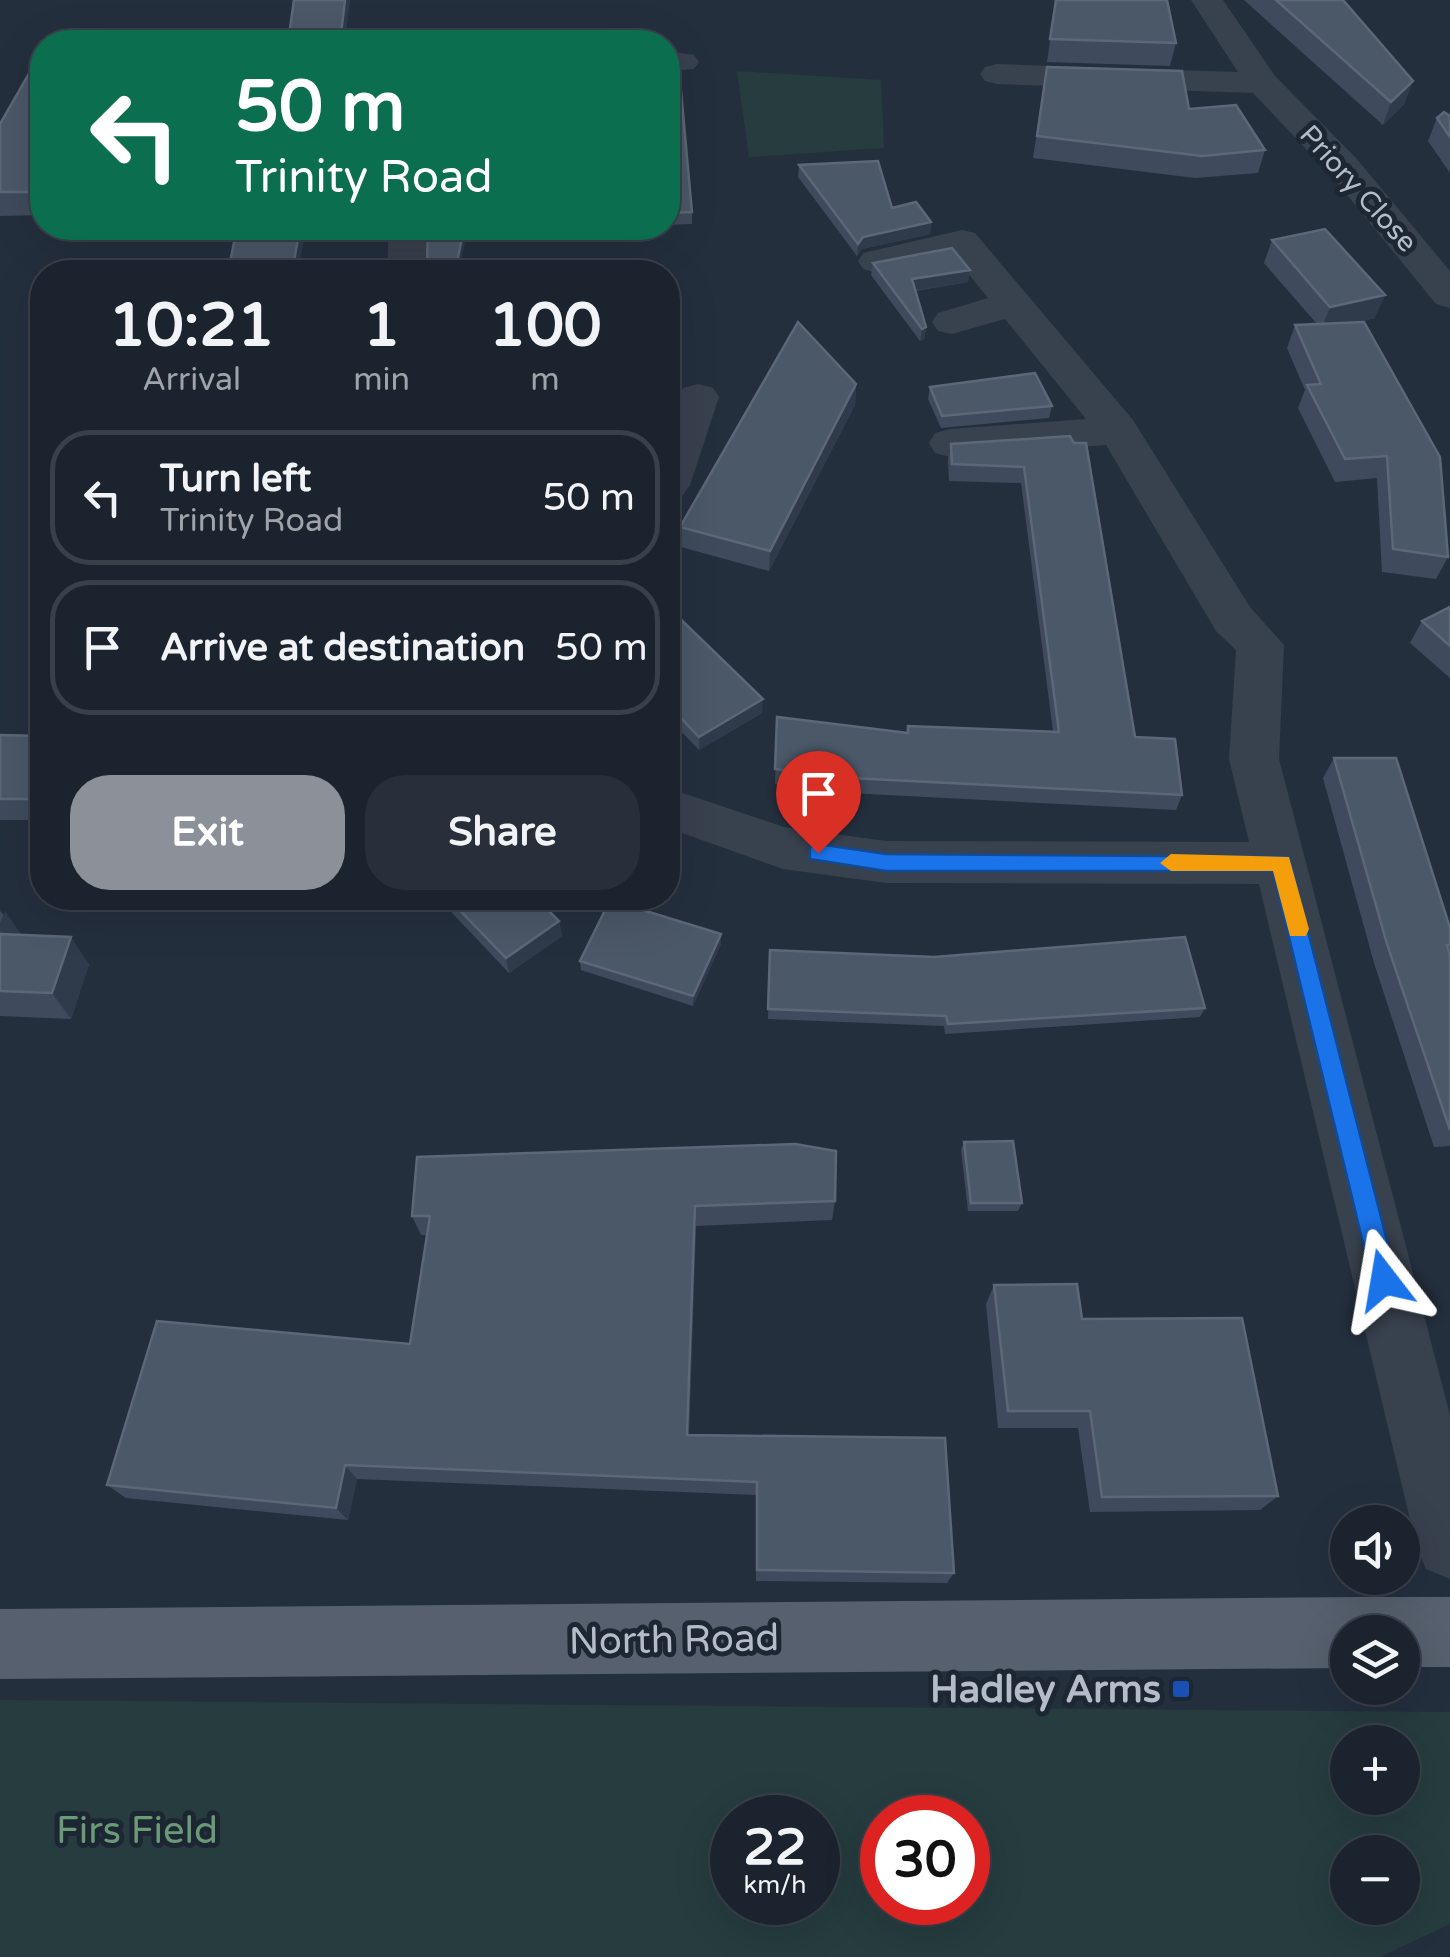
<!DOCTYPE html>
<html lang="en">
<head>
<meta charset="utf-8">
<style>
	:root { --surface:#1b232e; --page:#282f3a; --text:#f1f3f6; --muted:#a0a4aa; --line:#39404a; --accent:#8c9099 }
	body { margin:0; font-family:"Varela Round",sans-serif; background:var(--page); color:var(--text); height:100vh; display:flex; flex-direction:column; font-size:38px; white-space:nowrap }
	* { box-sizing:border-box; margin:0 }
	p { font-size:32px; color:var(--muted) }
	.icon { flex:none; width:55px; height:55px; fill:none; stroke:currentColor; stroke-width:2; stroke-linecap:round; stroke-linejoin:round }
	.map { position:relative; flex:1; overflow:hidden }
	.side { position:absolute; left:30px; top:260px; width:650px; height:650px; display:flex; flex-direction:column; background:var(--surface); border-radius:40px; box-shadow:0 10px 40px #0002,0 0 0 2px var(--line) }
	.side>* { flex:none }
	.guide { position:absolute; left:30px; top:30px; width:650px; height:210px; border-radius:40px; box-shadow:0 10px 40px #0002,0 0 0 2px var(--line); background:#0b6e4f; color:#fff; overflow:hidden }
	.tools { position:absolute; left:1330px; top:1505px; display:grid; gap:20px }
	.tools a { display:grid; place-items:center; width:90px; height:90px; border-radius:50%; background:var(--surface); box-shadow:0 10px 40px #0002,0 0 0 2px var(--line); font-size:50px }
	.speed { position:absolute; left:710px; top:1795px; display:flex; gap:20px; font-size:50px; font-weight:700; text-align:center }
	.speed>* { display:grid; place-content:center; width:130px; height:130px; border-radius:50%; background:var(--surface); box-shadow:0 10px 40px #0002,0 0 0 2px var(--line); line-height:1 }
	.speed small { font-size:25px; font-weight:400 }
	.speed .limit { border:15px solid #d22; background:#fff; color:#111 }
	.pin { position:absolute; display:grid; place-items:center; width:85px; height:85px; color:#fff; margin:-102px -42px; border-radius:50% 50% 50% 0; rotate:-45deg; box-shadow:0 0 10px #0007 }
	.pin .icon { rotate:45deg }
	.me { position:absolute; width:110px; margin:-55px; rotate:346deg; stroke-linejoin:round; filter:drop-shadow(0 0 8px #0008) }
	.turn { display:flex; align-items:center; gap:35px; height:210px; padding:0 40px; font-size:45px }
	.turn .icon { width:130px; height:130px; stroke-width:2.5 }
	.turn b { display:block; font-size:70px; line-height:85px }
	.eta { display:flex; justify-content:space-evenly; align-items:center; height:170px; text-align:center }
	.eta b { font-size:60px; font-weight:700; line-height:70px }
	.button { display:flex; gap:20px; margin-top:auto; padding:20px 40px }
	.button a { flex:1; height:115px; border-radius:40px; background:var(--accent); color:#fff; font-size:40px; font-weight:700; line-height:115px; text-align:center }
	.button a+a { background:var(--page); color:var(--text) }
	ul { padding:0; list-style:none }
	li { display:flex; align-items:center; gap:30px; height:135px; margin:0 20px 15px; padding:0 20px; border:5px solid var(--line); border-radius:40px }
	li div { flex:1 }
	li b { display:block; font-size:38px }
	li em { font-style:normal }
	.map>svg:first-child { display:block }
	.green { fill:#263c3f; fill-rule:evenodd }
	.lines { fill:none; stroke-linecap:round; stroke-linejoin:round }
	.minor { fill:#38414e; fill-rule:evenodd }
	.major { fill:#56606e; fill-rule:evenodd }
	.wall { fill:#3f4b5c }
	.shaded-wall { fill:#2f3b4b }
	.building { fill:#4b5868; stroke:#5c6777; stroke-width:2.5 }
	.route { fill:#1a73e8; stroke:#114b97; stroke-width:2.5 }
	.slow { fill:#f59e0b }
	.transit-dot { fill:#1a4fb4; stroke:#1d2633; stroke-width:4 }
	.labels { text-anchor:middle; stroke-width:10; stroke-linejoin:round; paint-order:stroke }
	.far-street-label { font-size:28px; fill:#b4bcc9; stroke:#1d2633 }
	.near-street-label { font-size:38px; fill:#b4bcc9; stroke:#1d2633 }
	.near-poi-label { font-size:38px; font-weight:bold; fill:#b4bcc9; stroke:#1d2633; text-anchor:end }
	.near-park-label { font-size:38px; fill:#6b9a76; stroke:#1d2633 }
</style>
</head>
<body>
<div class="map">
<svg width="1450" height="1957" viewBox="0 0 1450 1957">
	<rect width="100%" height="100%" fill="#242f3e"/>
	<path class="green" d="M 737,71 L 881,80 L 884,148 L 749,157 Z
		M 0,1700 L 1450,1712 L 1450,1924 L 1380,1957 L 0,1957 ZM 1348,1742 L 1402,1742 L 1402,1798 L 1348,1798 ZM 732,1818 L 818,1818 L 818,1902 L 732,1902 ZM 882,1818 L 968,1818 L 968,1902 L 882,1902 ZM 1348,1852 L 1402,1852 L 1402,1908 L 1348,1908 Z"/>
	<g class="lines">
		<path class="minor" d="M 1191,0 L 1223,0 L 1275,76 L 1356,158 L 1450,271 L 1450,308 L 1436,304 L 1330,174 L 1253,93 L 997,84 L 985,81 L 980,74 L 985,67 L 997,64 L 1238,72 Z
			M 668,51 L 694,55 L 699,62 L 694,69 L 668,71 Z
			M 389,228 L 427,228 L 425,272 L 387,272 Z
			M 962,230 L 975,233 L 1133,420 L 1250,607 L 1284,645 L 1279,759 L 1450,1415 L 1450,1579 L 1426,1569 L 1416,1545 L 1259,884 L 886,883 L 783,869 L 668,828 L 668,788 L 784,827 L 886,841 L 1249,842 L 1229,759 L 1236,650 L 1216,631 L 1106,445 L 950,457 L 935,453 L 929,443 L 935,433 L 950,429 L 1086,419 L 1005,319 L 952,334 L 938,331 L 932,322 L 938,313 L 988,298 L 953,255 L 877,273 L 863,269 L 858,261 L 863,253 Z
			M 698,384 L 713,388 L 719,397 L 690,485 L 683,495 L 668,500 L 668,424 L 683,388 Z"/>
		<path class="major" d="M 1361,1597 L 1450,1597 L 1450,1667 L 1402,1667 L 1402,1632 L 1348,1632 L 1348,1668 L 0,1679 L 0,1609 Z"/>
	</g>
	<path class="wall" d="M 1056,0 L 1176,43 L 1170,66 L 1047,62 Z
		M 1244,0 L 1343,0 L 1413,81 L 1404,104 L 1383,125 Z
		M 1047,67 L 1189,109 L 1265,150 L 1258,173 L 1195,178 L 1033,158 Z
		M 42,70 L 42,215 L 0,216 L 0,124 Z
		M 668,92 L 692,212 L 692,224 L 668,225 Z
		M 1450,116 L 1450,173 L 1428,141 L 1437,118 Z
		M 799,165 L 892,208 L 931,222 L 930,234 L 862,249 L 857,256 L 798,177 Z
		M 1272,240 L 1375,318 L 1354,323 L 1448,557 L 1436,579 L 1382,572 L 1377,478 L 1335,482 L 1298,408 L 1305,390 L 1287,348 L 1295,325 L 1317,324 L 1264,263 Z
		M 873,263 L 970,270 L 968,282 L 915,291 L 926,327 L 924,339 L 920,341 L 871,275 Z
		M 856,384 L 855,405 L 769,571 L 681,547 L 680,527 Z
		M 930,387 L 1052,406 L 1049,418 L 941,428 L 928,399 Z
		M 1070,436 L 1135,737 L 1182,795 L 1176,810 L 849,793 L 775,784 L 777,717 L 906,733 L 908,726 L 1053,731 L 1021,483 L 949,481 L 948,460 L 951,444 Z
		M 668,607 L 762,713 L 699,750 L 668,718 Z
		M 1450,607 L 1450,678 L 1410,643 L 1422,621 Z
		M 0,735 L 42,736 L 42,820 L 0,820 Z
		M 1334,758 L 1450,928 L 1450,1146 L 1434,1147 L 1374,963 L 1323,778 Z
		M 438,898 L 536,898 L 559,921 L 562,936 L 509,973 Z
		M 0,911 L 22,935 L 89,964 L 71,1019 L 0,1016 Z
		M 721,944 L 693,1006 L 581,970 L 580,961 Z
		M 770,950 L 1205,1008 L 1200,1017 L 945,1034 L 944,1026 L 768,1019 Z
		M 964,1142 L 1022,1203 L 1018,1211 L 968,1211 L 961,1150 Z
		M 835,1201 L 832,1220 L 696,1226 L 689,1435 L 954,1573 L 947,1583 L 756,1581 L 756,1495 L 357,1479 L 348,1520 L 126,1498 L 107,1485 L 410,1344 L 427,1235 L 421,1235 L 412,1216 Z
		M 994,1285 L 1082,1319 L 1278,1496 L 1260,1510 L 1090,1512 L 1078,1428 L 998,1428 L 986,1304 Z"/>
	<path class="shaded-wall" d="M 345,0 L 350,0 L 345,42 L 340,42 Z
		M 1413,81 L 1404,104 L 1383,125 L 1391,102 Z
		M 42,168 L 42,215 L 32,192 Z
		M 931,222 L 930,234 L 862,249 L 857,256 L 858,244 L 863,237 Z
		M 300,228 L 306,228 L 298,272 L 292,272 Z
		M 464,228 L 468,228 L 459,272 L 455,272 Z
		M 970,270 L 968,282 L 911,291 L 912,279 Z
		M 1385,295 L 1375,318 L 1321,330 L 1330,307 Z
		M 926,327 L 924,339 L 920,341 L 922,329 Z
		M 856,384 L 855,405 L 769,571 L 770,551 Z
		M 763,699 L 762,713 L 699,750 L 699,737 Z
		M 5,911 L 24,938 L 0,939 L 0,923 Z
		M 559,921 L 562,936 L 509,973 L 506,958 Z
		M 721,934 L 721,944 L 693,1006 L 693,996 Z
		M 71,937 L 89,964 L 71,1019 L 52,993 Z
		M 695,1206 L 696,1226 L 688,1449 L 687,1435 Z
		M 345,1465 L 357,1479 L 348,1520 L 336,1508 Z"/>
	<path class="building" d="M 294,0 L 345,0 L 340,42 L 288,42 Z
		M 1056,0 L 1167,0 L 1176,43 L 1050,39 Z
		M 1276,0 L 1343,0 L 1413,81 L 1391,102 Z
		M 1047,67 L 1182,71 L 1189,109 L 1236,105 L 1265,150 L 1202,156 L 1037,136 Z
		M 31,70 L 42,70 L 42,168 L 32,192 L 0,192 L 0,124 Z
		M 681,91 L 692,212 L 668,213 L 668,92 Z
		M 1444,112 L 1450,116 L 1450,137 L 1437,118 Z
		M 878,161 L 892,208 L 916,202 L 931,222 L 863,237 L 858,244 L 799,165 Z
		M 237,228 L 300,228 L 292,272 L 228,272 Z
		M 428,228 L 464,228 L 455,272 L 414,272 L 416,264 L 427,260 Z
		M 1325,229 L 1385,295 L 1330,307 L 1272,240 Z
		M 952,248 L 970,270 L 912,279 L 926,327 L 922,329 L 873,263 Z
		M 798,322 L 856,384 L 770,551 L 680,527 Z
		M 1364,322 L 1440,457 L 1448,557 L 1393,549 L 1387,456 L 1345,459 L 1307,385 L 1321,384 L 1295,325 Z
		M 1035,373 L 1052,406 L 942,416 L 930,387 Z
		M 1070,436 L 1074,443 L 1086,443 L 1135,737 L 1175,739 L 1182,795 L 851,778 L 775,769 L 777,717 L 908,733 L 908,726 L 1059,732 L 1024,467 L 952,464 L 951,444 Z
		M 668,607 L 763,699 L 699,737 L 668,705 Z
		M 1450,607 L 1450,646 L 1422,621 Z
		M 0,735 L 42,736 L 42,799 L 0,799 Z
		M 1334,758 L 1396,758 L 1450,928 L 1450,945 L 1447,945 L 1450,955 L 1450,1130 L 1387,944 Z
		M 448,898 L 536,898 L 559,921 L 506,958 Z
		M 610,900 L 721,934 L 693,996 L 580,961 Z
		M 0,934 L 71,937 L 52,993 L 0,991 Z
		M 1185,937 L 1205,1008 L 948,1024 L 946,1016 L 768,1009 L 770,950 L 934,957 Z
		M 1013,1141 L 1022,1203 L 971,1203 L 964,1142 Z
		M 795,1144 L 836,1151 L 835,1201 L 695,1206 L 687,1435 L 945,1438 L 954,1573 L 757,1570 L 757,1482 L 345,1465 L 336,1508 L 107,1485 L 157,1321 L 410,1344 L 430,1216 L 412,1216 L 417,1157 Z
		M 1077,1284 L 1082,1319 L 1242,1318 L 1278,1496 L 1102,1497 L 1090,1411 L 1008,1411 L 994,1285 Z"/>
	<path class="route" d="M 818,844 L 886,854 L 1289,857 L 1397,1280 L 1394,1288 L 1384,1292 L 1375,1288 L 1372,1280 L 1273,871 L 886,871 L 810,859 L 810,847 Z"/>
	<path class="slow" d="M 1171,854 L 1289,857 L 1309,929 L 1306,936 L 1290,936 L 1273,871 L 1171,871 L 1160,863 Z"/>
	<rect class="transit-dot" x="1171" y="1679" width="20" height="20" rx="5"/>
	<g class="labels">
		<g class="far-street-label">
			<text transform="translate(1359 188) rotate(48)" y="10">Priory Close</text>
		</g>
		<g class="near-street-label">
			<text transform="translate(674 1639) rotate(-1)" y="13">North Road</text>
		</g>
		<g class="near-poi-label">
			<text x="1161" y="1702">Hadley Arms</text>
		</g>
		<g class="near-park-label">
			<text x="137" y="1843">Firs Field</text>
		</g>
	</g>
</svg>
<div class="tools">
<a><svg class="icon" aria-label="sound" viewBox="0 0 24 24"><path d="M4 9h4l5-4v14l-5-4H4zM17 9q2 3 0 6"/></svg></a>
<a><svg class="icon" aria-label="layers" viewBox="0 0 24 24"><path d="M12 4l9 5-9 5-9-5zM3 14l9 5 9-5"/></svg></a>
<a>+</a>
<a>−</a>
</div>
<div class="speed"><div>22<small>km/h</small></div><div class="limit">30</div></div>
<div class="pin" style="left:818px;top:853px;background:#d93025"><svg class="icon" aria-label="arrive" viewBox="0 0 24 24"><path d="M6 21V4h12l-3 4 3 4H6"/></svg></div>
<svg class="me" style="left:1384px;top:1280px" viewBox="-20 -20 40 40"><path d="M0-17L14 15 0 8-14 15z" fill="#1a73e8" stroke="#fff" stroke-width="4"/></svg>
<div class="guide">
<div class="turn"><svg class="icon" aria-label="left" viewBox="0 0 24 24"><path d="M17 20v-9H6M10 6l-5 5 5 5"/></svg><div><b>50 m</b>Trinity Road</div></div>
</div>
<section class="side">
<div class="eta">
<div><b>10:21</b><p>Arrival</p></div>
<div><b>1</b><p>min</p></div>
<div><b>100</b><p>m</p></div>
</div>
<ul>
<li><svg class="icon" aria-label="left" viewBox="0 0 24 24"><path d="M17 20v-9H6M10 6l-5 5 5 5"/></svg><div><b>Turn left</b><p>Trinity Road</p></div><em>50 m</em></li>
<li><svg class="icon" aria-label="arrive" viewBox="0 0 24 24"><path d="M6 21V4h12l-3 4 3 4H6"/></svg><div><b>Arrive at destination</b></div><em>50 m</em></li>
</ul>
<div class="button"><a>Exit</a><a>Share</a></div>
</section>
</div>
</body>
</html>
